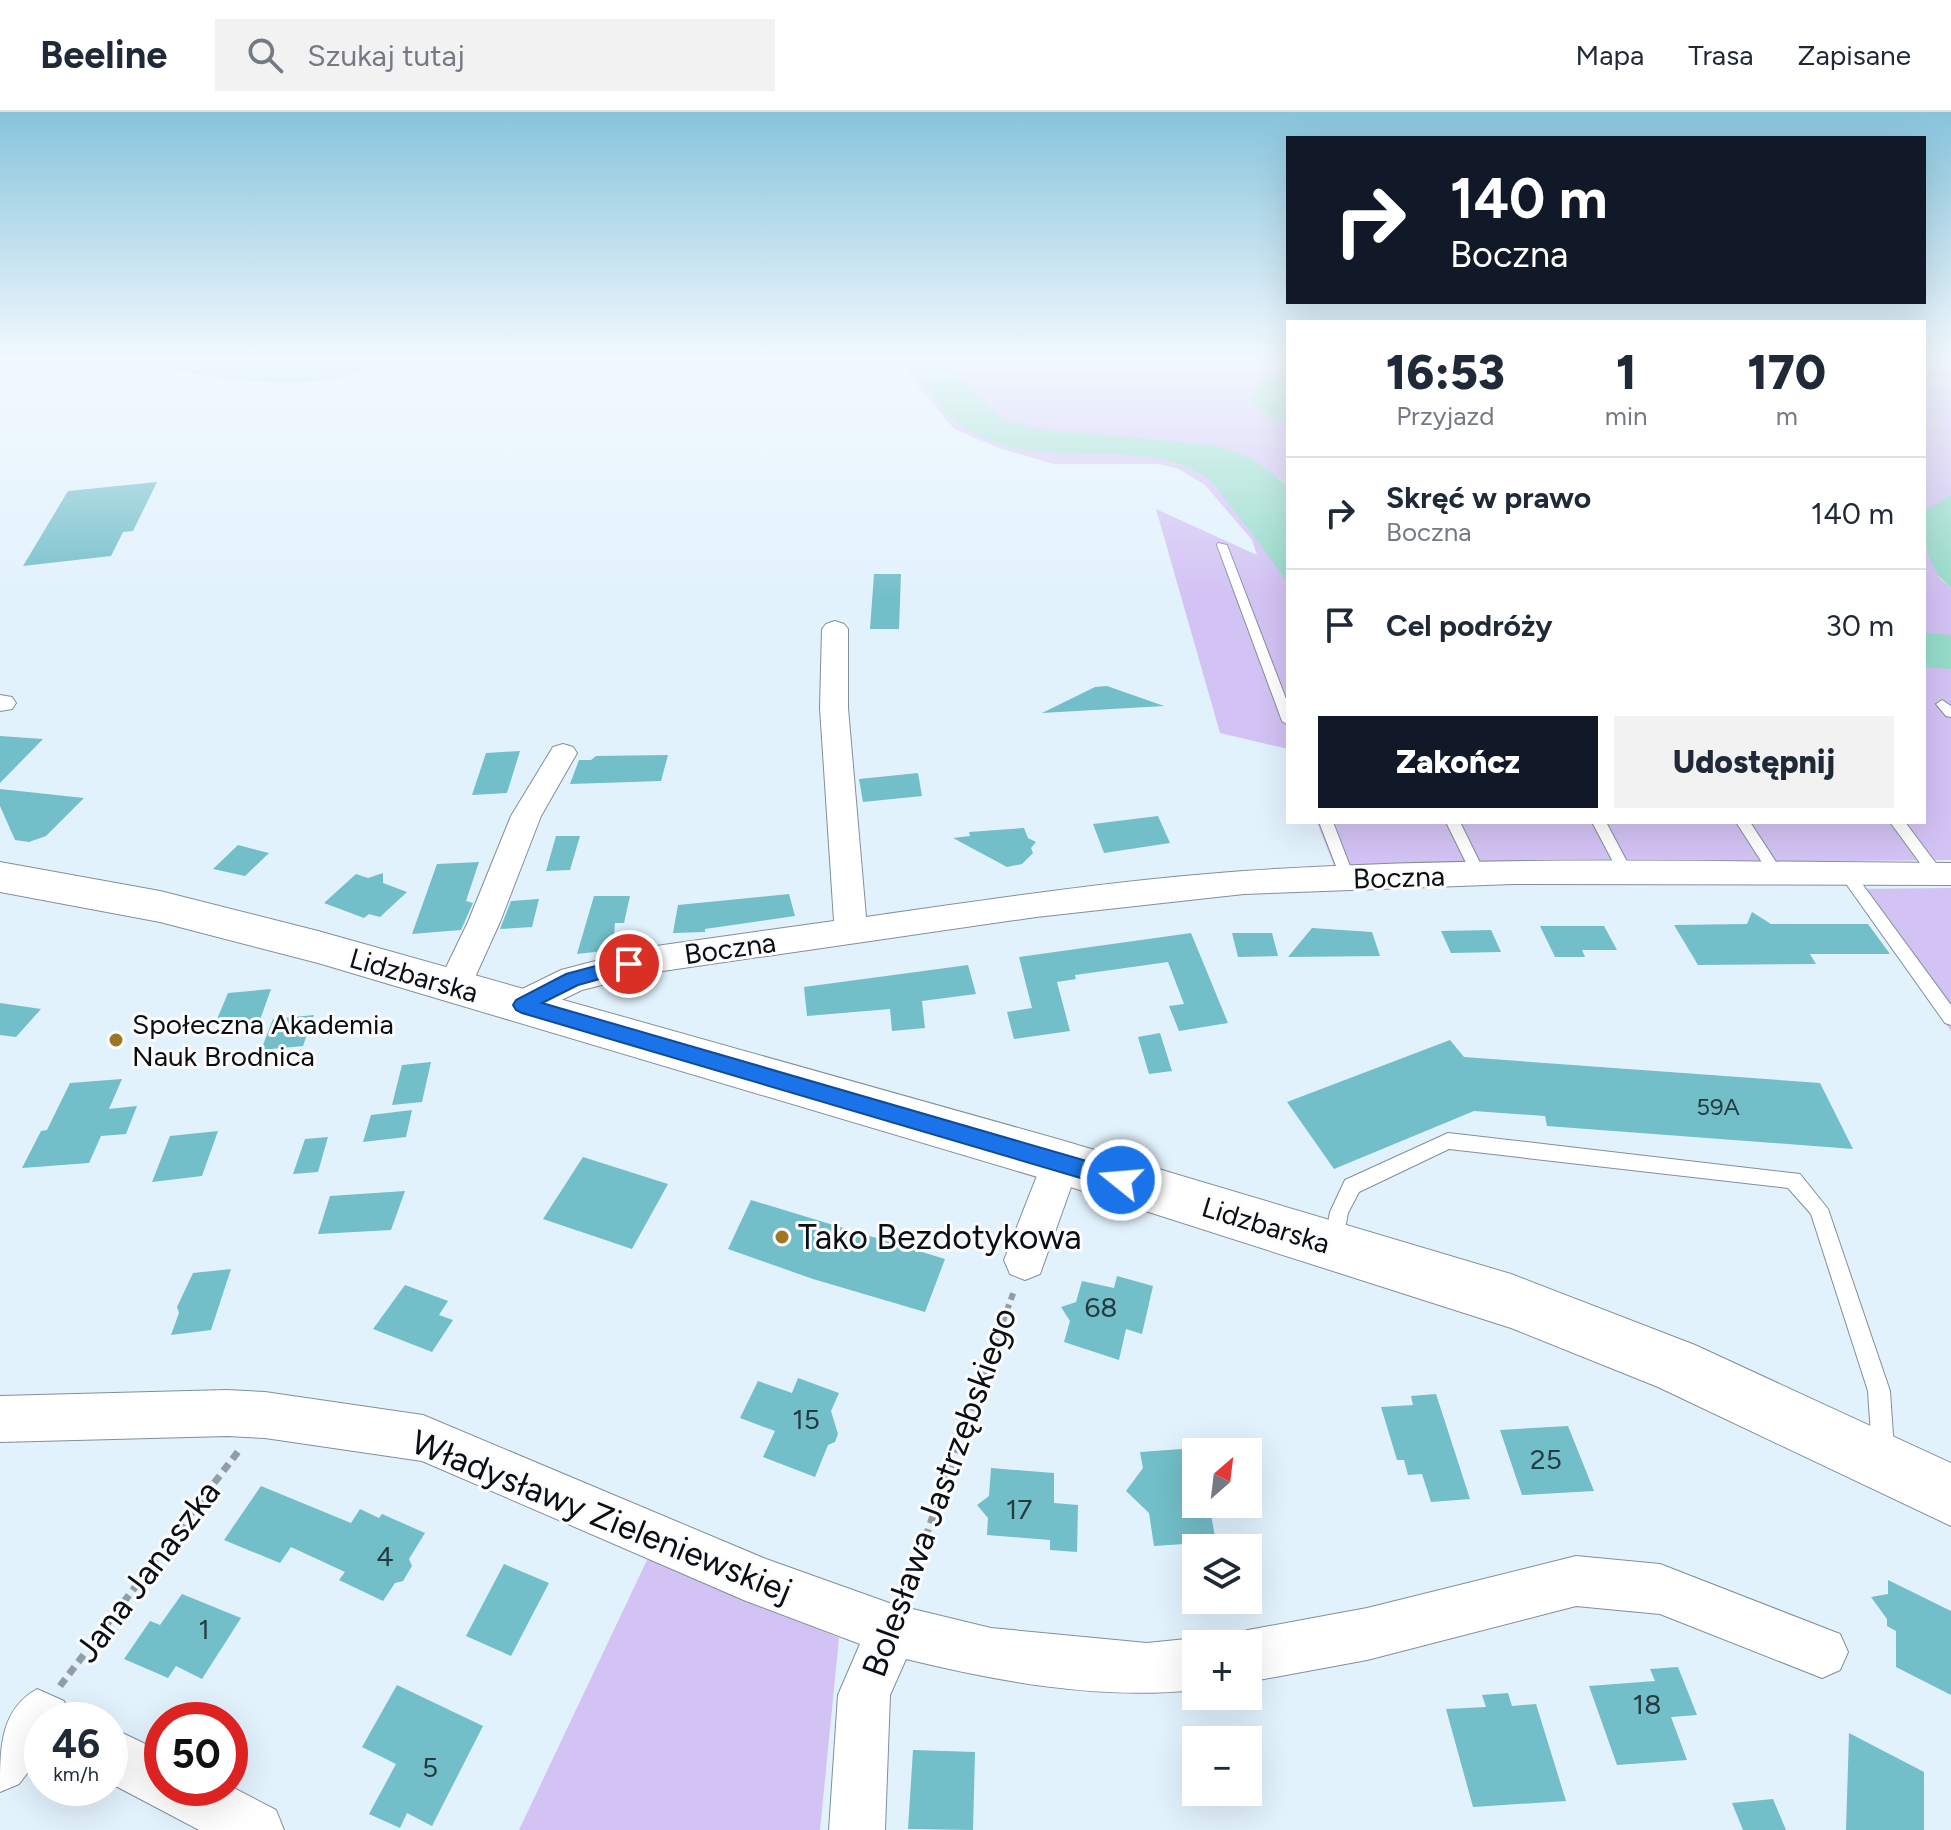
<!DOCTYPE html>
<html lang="pl">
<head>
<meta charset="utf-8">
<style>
	:root { --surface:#fff; --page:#f2f2f3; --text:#1f2937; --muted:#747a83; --line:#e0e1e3; --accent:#111827 }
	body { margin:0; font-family:Figtree,sans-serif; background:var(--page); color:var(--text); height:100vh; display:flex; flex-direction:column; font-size:30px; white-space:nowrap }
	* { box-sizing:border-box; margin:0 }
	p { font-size:26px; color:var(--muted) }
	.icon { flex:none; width:44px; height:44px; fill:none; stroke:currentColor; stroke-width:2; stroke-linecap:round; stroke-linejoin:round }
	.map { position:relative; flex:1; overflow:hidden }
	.sheet { position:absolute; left:1286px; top:208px; width:640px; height:504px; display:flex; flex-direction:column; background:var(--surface); border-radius:0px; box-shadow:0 8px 32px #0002 }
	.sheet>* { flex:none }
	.hud { position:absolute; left:1286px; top:24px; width:640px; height:168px; border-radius:0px; box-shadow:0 8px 32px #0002; background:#111827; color:#fff; overflow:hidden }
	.needle { width:52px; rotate:28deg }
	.buttons { position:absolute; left:1182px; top:1326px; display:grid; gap:16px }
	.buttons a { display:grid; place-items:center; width:80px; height:80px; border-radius:0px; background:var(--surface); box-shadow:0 8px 32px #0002; font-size:40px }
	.speed { position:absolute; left:24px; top:1590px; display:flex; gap:16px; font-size:40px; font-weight:700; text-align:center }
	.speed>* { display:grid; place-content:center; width:104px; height:104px; border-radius:50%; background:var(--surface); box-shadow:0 8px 32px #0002; line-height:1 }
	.speed small { font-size:20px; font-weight:400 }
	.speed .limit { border:12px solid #d22; background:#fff; color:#111 }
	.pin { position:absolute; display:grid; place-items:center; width:68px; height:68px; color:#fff; margin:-34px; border:4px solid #fff; border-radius:50%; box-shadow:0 2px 8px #0007 }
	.me { position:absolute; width:88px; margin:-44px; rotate:287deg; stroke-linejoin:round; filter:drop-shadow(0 0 6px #0008) }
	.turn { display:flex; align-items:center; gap:28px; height:168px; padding:0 32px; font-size:36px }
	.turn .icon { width:104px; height:104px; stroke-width:2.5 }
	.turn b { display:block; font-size:56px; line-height:68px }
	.eta { display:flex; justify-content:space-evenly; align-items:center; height:136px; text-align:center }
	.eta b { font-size:48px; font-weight:800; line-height:56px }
	.action { display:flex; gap:16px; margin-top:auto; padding:16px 32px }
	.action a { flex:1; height:92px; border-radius:0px; background:var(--accent); color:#fff; font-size:32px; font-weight:800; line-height:92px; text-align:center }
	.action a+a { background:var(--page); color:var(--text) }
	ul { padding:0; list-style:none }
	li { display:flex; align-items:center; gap:24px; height:112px; padding:0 32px; border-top:2px solid var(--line) }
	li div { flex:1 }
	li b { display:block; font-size:30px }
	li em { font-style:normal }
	header { display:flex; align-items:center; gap:48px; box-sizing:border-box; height:112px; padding:0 40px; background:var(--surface); border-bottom:2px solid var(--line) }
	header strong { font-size:38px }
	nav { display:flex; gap:44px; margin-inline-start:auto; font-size:28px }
	.search { width:560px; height:72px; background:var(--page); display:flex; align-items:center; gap:20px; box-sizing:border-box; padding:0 28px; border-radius:0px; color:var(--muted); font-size:30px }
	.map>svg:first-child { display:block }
	.green { fill:#d3c2f4 }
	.water { fill:#95dcc9 }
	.building { fill:#72bec9 }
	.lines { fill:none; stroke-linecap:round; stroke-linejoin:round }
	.lane-casing { stroke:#818f99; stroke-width:2 }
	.street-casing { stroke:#818f99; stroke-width:2 }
	.secondary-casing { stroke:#818f99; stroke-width:2 }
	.path-far1 { stroke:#929da6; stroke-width:6; stroke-dasharray:7 5; stroke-linecap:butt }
	.path { stroke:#929da6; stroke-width:7; stroke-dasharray:9 6; stroke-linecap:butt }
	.lane { fill:#fff; fill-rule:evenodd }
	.street { fill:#fff; fill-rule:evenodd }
	.secondary { fill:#fff; fill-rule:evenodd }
	.route { fill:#1a73e8; stroke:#114b97; stroke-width:2 }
	.poi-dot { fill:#9d7723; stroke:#fcfcfc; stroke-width:3 }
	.labels { text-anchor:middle; stroke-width:6; stroke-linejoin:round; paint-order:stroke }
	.number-label { font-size:24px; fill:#243b40 }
	.street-label { font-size:28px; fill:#0a0f13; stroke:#fcfcfc }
	.poi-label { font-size:28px; fill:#0a0f13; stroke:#fcfcfc; text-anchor:start }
	.near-number-label { font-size:28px; fill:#243b40 }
	.near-poi-label { font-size:34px; fill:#0a0f13; stroke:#fcfcfc; text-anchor:start }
	.near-street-label { font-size:34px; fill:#0a0f13; stroke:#fcfcfc }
</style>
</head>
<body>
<header>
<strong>Beeline</strong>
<div class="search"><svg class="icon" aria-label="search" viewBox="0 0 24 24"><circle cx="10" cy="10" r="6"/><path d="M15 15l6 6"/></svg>Szukaj tutaj</div>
<nav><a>Mapa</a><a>Trasa</a><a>Zapisane</a></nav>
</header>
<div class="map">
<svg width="1951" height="1718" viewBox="0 0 1951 1718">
	<rect width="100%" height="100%" fill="#e2f2fd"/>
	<path class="green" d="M 886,246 L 1288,246 L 1288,263 L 1260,268 L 1278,310 L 1288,309 L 1288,374 L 1277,365 L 1288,379 L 1288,637 L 1220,621 L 1156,397 L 1257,443 L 1252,428 L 1205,373 L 1179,357 L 1159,352 L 1054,352 L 999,336 L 954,317 L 903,256 Z
		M 1924,246 L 1951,246 L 1951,473 L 1937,464 L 1951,476 L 1951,748 L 1334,754 L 1317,710 L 1924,710 Z
		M 1951,776 L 1951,919 L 1849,777 Z
		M 648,1446 L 839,1526 L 820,1718 L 519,1718 Z"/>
	<path class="water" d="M 118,246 L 384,246 C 330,292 182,262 118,246 Z
		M 895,246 L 940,246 L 1002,307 L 1039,317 L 1214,333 L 1249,345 L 1288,374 L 1288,472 C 1270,444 1250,419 1230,393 C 1223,384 1215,371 1206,365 C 1134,318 1036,367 958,311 C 938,296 922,271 906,251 Z
		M 1288,263 L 1288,309 L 1278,310 L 1251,292 L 1260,268 Z
		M 1951,383 L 1951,476 C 1926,454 1924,432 1924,400 Z
		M 1924,521 L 1951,523 L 1951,557 L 1924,555 Z"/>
	<path class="building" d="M 157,370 L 133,419 L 123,420 L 111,444 L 23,454 L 68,379 Z
		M 874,462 L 901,462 L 899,517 L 870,517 Z
		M 1107,574 L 1164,594 L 1042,601 L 1095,575 Z
		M 0,624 L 43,627 L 0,671 Z
		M 520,639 L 507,681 L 472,683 L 486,641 Z
		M 668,643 L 661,669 L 570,672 L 579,648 L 591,648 L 596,644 Z
		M 918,661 L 922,684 L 863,690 L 859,667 Z
		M 0,677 L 84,686 L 46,724 L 29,730 L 15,728 L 0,694 Z
		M 1158,704 L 1170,731 L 1104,741 L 1093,712 Z
		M 1024,716 L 1028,726 L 1036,730 L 1031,736 L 1033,741 L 1022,752 L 1007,755 L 953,726 L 970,724 L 969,720 Z
		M 556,724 L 580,724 L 570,758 L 546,759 Z
		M 238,733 L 269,741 L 245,764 L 213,757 Z
		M 479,750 L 466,789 L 473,791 L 461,818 L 412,822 L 437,752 Z
		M 383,761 L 383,771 L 407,780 L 380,805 L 369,802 L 364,806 L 324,791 L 356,762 L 368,766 Z
		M 789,782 L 795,804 L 705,817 L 705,820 L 673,821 L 678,793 Z
		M 594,784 L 630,784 L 624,811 L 615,811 L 613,838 L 577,842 Z
		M 539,787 L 532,815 L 500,817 L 511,789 Z
		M 1752,800 L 1771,812 L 1868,812 L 1890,842 L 1810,842 L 1816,852 L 1698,853 L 1674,813 L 1747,812 Z
		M 1540,814 L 1604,814 L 1617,838 L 1582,838 L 1585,845 L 1555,845 Z
		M 1312,816 L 1372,820 L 1380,844 L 1288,845 Z
		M 1491,818 L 1501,840 L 1451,841 L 1441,819 Z
		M 1191,821 L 1228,911 L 1179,919 L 1169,894 L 1184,892 L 1168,850 L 1075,863 L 1076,867 L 1057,870 L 1070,919 L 1014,927 L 1007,900 L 1032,896 L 1019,845 Z
		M 1232,821 L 1272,821 L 1278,844 L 1238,845 Z
		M 968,853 L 976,882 L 922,889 L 925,916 L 892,919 L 890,897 L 807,904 L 804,875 Z
		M 271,877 L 260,908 L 215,912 L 228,881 Z
		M 0,891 L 41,897 L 16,925 L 0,923 Z
		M 314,903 L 303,934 L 261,938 L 273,907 Z
		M 1160,921 L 1172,959 L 1149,962 L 1138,925 Z
		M 1450,928 L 1464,945 L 1820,971 L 1853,1037 L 1547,1014 L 1545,1004 L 1474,999 L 1334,1057 L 1287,990 Z
		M 431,950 L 422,990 L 392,993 L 402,953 Z
		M 122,967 L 109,997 L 137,994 L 126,1022 L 101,1024 L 89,1051 L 22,1056 L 41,1019 L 47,1018 L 70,971 Z
		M 412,998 L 406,1025 L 363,1030 L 371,1003 Z
		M 218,1019 L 202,1064 L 152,1070 L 170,1024 Z
		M 328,1025 L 318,1060 L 293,1062 L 305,1027 Z
		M 583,1045 L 668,1072 L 632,1137 L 543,1107 Z
		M 405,1079 L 391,1118 L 318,1122 L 330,1084 Z
		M 751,1088 L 945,1147 L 925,1200 L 813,1167 L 728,1137 Z
		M 231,1157 L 211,1218 L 171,1223 L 179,1201 L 177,1195 L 193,1161 Z
		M 1117,1164 L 1153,1174 L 1142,1222 L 1126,1217 L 1119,1248 L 1064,1230 L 1070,1209 L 1061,1195 L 1076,1190 L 1082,1169 L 1114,1176 Z
		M 405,1173 L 448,1189 L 439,1203 L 453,1208 L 432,1240 L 373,1217 Z
		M 798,1266 L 839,1281 L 831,1299 L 838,1322 L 835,1330 L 828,1333 L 815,1365 L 763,1345 L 775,1319 L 740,1306 L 758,1269 L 792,1281 Z
		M 1436,1282 L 1470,1387 L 1431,1390 L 1422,1362 L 1408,1363 L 1404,1348 L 1397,1348 L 1381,1295 L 1413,1293 L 1411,1284 Z
		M 1568,1314 L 1594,1379 L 1522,1383 L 1500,1318 Z
		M 1196,1336 L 1196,1392 L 1209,1392 L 1216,1430 L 1154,1434 L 1149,1401 L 1126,1379 L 1143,1356 L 1140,1340 Z
		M 991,1356 L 1054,1361 L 1054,1391 L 1078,1393 L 1077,1440 L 1050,1438 L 1050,1428 L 987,1423 L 988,1406 L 977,1393 L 989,1384 Z
		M 261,1374 L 351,1411 L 360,1397 L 379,1406 L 382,1402 L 425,1421 L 409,1447 L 412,1454 L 403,1469 L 395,1471 L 383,1489 L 339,1468 L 345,1460 L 291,1435 L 280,1451 L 224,1428 Z
		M 504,1452 L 549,1471 L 511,1544 L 466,1524 Z
		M 1888,1468 L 1951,1499 L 1951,1583 L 1896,1555 L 1896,1519 L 1887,1514 L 1887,1507 L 1871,1485 L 1888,1482 Z
		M 182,1482 L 241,1506 L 202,1567 L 176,1554 L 168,1566 L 124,1547 L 150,1509 L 160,1513 Z
		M 1678,1555 L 1697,1603 L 1671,1605 L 1687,1648 L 1617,1653 L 1589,1574 L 1655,1569 L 1650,1557 Z
		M 397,1573 L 483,1614 L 432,1714 L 407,1701 L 400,1716 L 369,1702 L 396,1652 L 362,1635 Z
		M 1508,1581 L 1512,1594 L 1536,1592 L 1566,1689 L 1473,1695 L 1446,1597 L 1486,1595 L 1482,1583 Z
		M 1849,1621 L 1924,1660 L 1924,1718 L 1846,1718 Z
		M 913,1638 L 975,1640 L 973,1718 L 908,1717 Z
		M 1773,1687 L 1786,1718 L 1743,1718 L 1732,1691 Z"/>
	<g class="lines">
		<g class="lane-casing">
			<path id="lane" d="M 1218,431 L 1227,433 L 1288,592 L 1288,613 L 1282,609 L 1217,433 Z
				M 1942,588 L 1951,594 L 1951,605 L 1946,604 L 1936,592 Z
				M 1319,710 L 1333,710 L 1355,767 L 1353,771 L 1343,771 L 1341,767 Z
				M 1446,710 L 1460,710 L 1486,763 L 1484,767 L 1474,767 Z
				M 1592,710 L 1606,710 L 1633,761 L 1631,765 L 1621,765 Z
				M 1736,710 L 1750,710 L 1784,762 L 1782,766 L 1772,766 Z
				M 1890,710 L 1905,710 L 1941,758 L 1943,762 L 1941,766 L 1931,766 Z
				M 1847,757 L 1852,758 L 1951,893 L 1951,913 L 1945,911 L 1842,766 L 1840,762 L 1842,758 Z
				M 1448,1021 L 1800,1062 L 1828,1097 L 1890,1279 L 1894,1338 L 1891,1346 L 1883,1349 L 1875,1346 L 1872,1338 L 1868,1279 L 1811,1102 L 1788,1076 L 1449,1037 L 1359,1080 L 1348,1101 L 1341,1138 L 1334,1141 L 1327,1138 L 1324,1132 L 1330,1100 L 1345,1068 Z"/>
		</g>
		<g class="street-casing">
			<path id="street" d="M 835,509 L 844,512 L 848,517 L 848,596 L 866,805 C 992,787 1118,768 1244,759 C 1479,743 1716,750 1951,751 L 1951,773 L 1513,772 L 1244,782 L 1036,805 L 649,861 L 582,878 L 522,907 L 510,903 L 505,893 L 510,883 L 561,858 L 649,835 L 834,809 L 820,596 L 822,517 L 826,512 Z
				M 0,583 L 12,585 L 16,591 L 12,597 L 0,599 Z
				M 563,632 L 573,635 L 577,641 L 541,704 L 500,810 L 471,874 L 466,884 L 454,888 L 442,884 L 437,874 L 468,810 L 511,704 L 553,635 Z
				M 1061,1033 L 1075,1038 L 1080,1050 L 1040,1162 L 1025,1168 L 1010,1162 L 1004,1148 L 1047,1038 Z
				M 227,1278 L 265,1280 L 423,1303 L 766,1447 L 892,1492 L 991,1516 L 1147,1531 L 1196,1526 L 1210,1532 L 1196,1532 L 1196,1578 C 1099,1588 1000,1570 906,1547 L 890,1583 L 885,1718 L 829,1718 L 838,1583 L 860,1532 L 746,1489 L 422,1349 L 265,1326 L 227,1324 L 0,1330 L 0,1284 Z
				M 1576,1444 L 1660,1452 L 1840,1522 L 1848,1540 L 1840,1558 L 1822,1566 L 1660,1502 L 1576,1494 L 1367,1548 L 1248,1570 L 1248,1532 L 1227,1532 L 1230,1526 L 1248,1518 L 1367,1496 Z
				M 37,1577 L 64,1589 L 72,1608 L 42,1608 L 42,1642 L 19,1672 L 0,1680 C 0,1635 0,1598 37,1577 Z
				M 110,1615 L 162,1640 L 162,1676 L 230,1674 L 276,1698 L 284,1718 L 199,1718 L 110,1671 Z"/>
		</g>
		<g class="secondary-casing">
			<path id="secondary" d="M 0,750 L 160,779 L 318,819 L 1061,1028 L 1511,1162 L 1695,1233 L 1951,1351 L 1951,1414 L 1658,1275 L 1511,1216 L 1061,1072 L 318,851 L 160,810 L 0,780 Z"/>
		</g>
		<path class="path-far1" d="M 978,1278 L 1014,1179"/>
		<path class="path" d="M 905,1482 L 979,1276
			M 60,1574 L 240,1337"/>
		<use href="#lane" class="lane"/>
		<use href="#street" class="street"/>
		<use href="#secondary" class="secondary"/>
	</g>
	<linearGradient id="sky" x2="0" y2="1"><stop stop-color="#87c4dc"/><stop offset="0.51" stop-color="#f2f9fe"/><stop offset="1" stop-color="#f2f9fe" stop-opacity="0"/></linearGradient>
	<rect width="1951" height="486" fill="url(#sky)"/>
	<path class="route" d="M 629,845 L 636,847 L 638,852 L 636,857 L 578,873 L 542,891 L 1121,1059 L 1129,1062 L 1132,1068 L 1129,1075 L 1121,1078 L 522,901 L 516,898 L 513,893 L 516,888 L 566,862 Z"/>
	<g class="poi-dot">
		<circle cx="116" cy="928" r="8"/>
		<circle cx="782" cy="1125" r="8"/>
	</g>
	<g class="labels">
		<g class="number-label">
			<text x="1718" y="1003">59A</text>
		</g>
		<g class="street-label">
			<text transform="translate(1399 765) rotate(-2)" y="10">Boczna</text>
			<text transform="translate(730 836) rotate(-8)" y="10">Boczna</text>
			<text transform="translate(414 863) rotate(16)" y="10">Lidzbarska</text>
			<text transform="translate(1266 1113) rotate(17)" y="10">Lidzbarska</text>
		</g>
		<g class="poi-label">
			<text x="132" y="922">Społeczna Akademia<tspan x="132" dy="32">Nauk Brodnica</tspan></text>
		</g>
		<g class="near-number-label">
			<text x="1101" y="1205">68</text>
			<text x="806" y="1317">15</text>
			<text x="1546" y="1357">25</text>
			<text x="1019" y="1407">17</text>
			<text x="385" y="1454">4</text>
			<text x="204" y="1527">1</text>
			<text x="1647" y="1602">18</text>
			<text x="430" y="1665">5</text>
		</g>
		<g class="near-poi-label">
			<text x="798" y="1137">Tako Bezdotykowa</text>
		</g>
		<g class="near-street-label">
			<text transform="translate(939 1380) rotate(-70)" y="12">Bolesława Jastrzębskiego</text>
			<text transform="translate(602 1404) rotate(22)" y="12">Władysławy Zieleniewskiej</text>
			<text transform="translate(147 1459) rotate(-53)" y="12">Jana Janaszka</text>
		</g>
	</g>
</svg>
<div class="buttons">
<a><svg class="needle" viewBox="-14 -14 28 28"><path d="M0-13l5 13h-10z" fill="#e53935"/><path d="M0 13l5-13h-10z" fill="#747a83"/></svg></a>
<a><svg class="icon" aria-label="layers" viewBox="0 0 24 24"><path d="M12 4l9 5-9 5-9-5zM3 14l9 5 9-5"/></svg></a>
<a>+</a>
<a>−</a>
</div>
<div class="speed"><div>46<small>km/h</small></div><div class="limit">50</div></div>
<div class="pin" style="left:629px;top:852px;background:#d93025"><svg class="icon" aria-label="arrive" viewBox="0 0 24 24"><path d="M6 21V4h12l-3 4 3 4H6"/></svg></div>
<svg class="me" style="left:1121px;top:1068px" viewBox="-20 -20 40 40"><circle r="17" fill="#1a73e8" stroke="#fff" stroke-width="3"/><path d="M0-11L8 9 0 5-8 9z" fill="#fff"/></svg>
<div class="hud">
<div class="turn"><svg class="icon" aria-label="right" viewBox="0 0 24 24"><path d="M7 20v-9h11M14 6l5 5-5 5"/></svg><div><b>140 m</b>Boczna</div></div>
</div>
<section class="sheet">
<div class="eta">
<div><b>16:53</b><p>Przyjazd</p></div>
<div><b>1</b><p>min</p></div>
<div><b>170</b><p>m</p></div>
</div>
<ul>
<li><svg class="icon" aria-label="right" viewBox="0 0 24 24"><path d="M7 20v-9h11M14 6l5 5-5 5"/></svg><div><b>Skręć w prawo</b><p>Boczna</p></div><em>140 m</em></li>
<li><svg class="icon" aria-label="arrive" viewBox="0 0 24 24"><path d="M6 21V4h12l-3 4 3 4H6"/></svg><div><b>Cel podróży</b></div><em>30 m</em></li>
</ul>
<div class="action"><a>Zakończ</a><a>Udostępnij</a></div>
</section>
</div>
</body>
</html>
